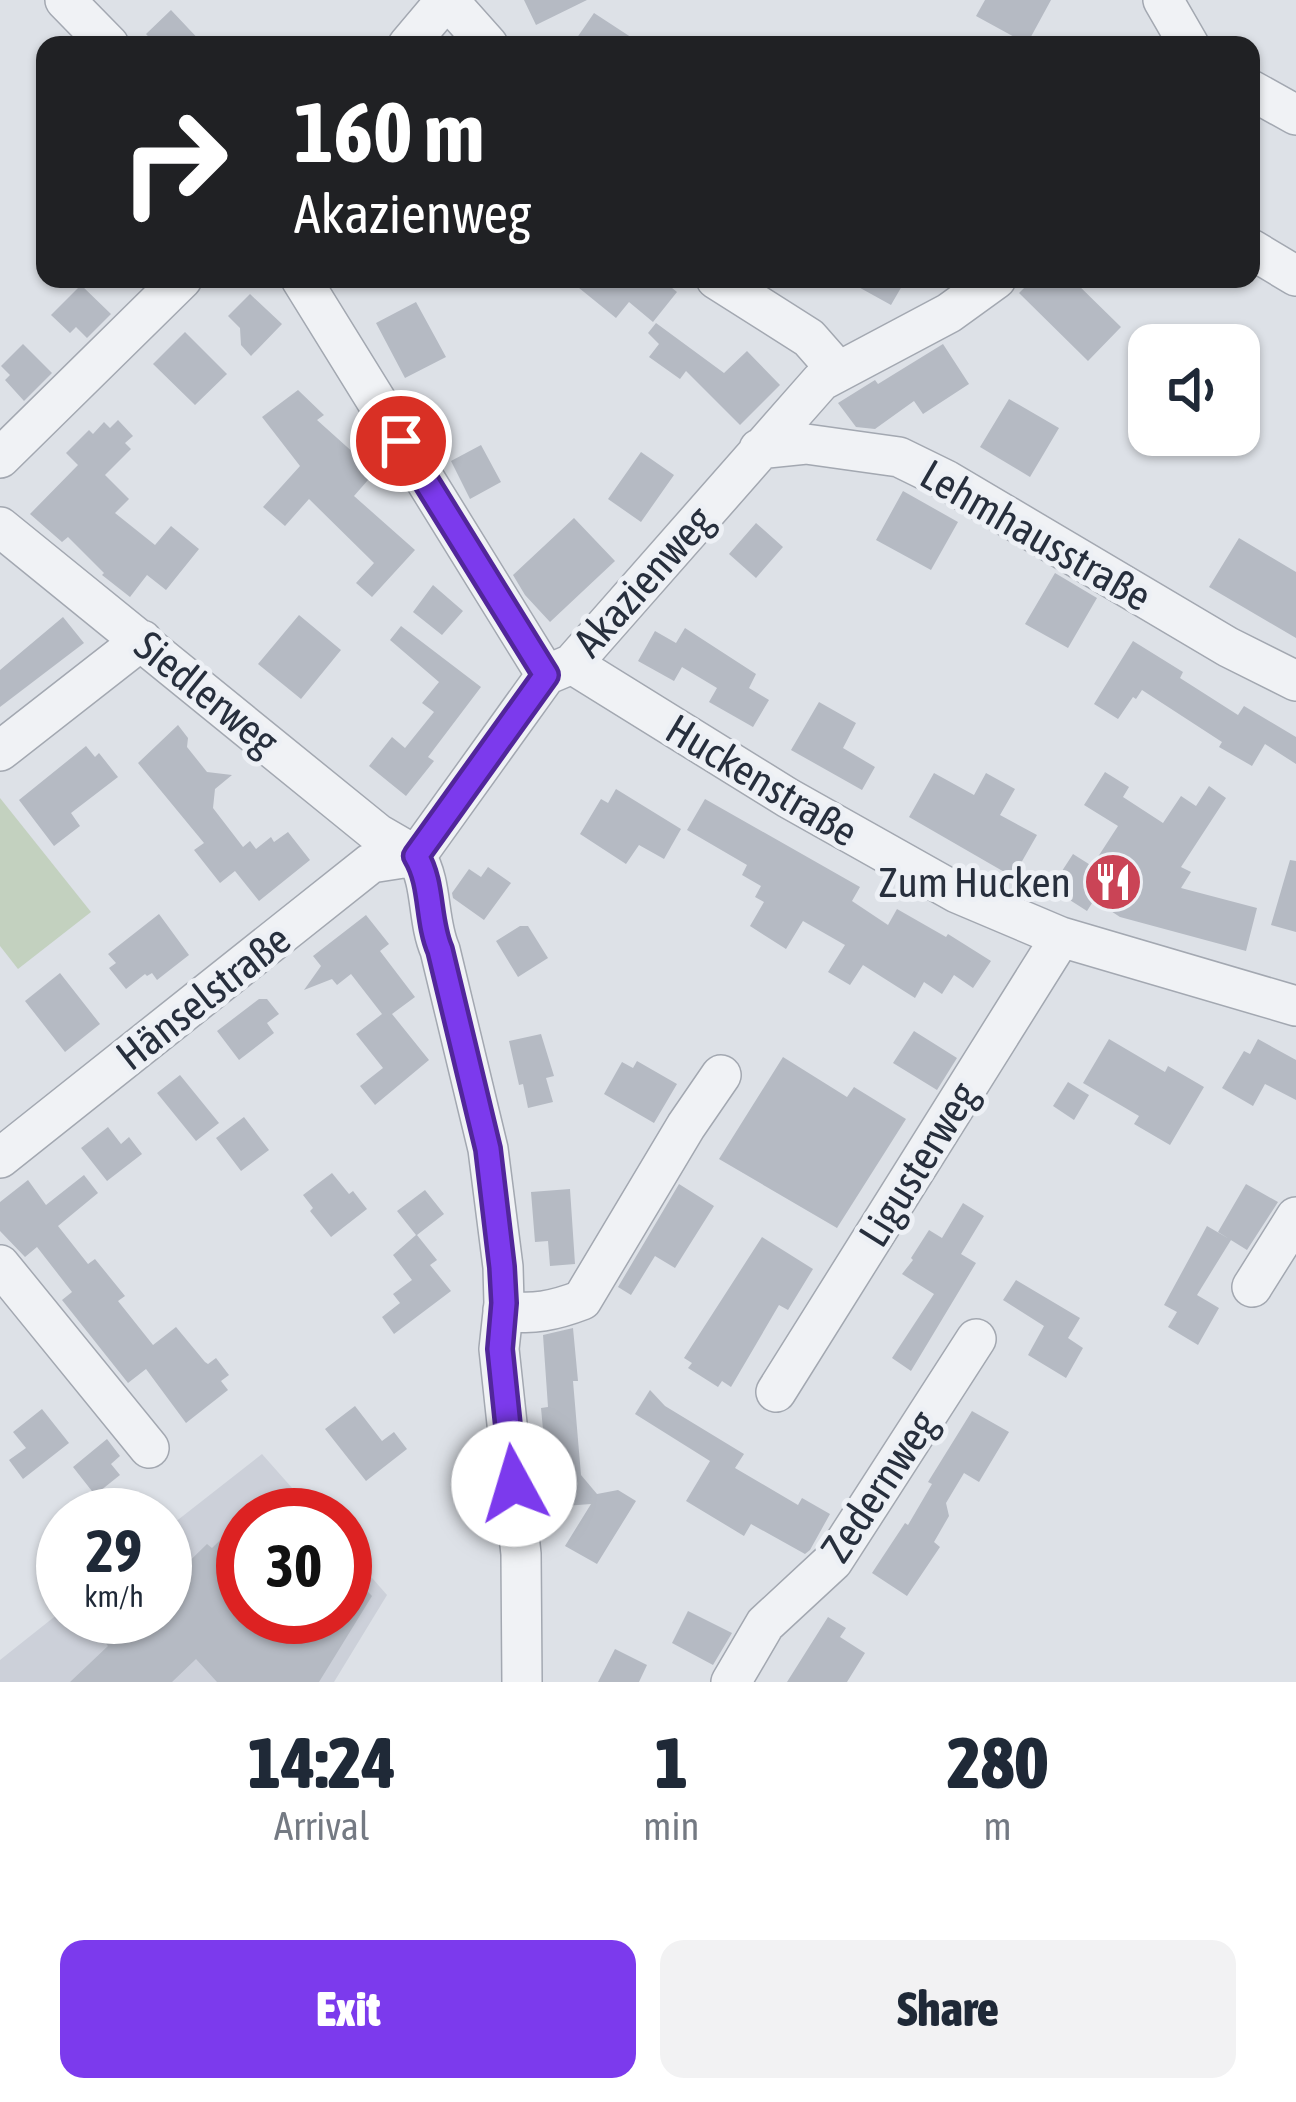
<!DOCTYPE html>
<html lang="en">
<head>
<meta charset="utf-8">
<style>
	:root { --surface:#fff; --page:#f2f2f3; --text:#1f2937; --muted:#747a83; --accent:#7c3aed }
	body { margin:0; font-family:"Asap Condensed",sans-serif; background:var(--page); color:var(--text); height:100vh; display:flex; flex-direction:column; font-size:45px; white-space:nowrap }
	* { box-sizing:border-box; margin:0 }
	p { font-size:39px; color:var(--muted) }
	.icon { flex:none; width:66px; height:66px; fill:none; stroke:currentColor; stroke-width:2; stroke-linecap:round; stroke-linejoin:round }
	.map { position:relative; height:1682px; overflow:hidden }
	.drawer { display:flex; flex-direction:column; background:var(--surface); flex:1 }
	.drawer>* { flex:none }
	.guide { position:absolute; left:36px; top:36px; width:1224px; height:252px; border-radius:24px; box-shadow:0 3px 9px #0004; background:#202124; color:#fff; overflow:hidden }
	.tools { position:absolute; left:1128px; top:324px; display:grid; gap:24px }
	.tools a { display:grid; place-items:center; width:132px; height:132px; border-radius:24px; background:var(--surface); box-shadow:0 3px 9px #0004; font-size:60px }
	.speed { position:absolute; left:36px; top:1488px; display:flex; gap:24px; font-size:60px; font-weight:700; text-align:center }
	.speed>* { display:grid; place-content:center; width:156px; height:156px; border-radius:50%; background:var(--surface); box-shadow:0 3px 9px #0004; line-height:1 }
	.speed small { font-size:30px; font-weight:400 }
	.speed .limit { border:18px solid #d22; background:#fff; color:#111 }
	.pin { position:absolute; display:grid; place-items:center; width:102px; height:102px; color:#fff; margin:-51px; border:6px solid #fff; border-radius:50%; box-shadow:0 3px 12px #0007 }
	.me { position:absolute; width:132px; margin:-66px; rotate:354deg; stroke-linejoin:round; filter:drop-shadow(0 0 9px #0008) }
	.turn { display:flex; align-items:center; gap:42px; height:252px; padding:0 60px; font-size:54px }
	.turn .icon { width:156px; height:156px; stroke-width:2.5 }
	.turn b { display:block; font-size:84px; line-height:102px }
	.eta { display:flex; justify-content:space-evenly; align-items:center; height:204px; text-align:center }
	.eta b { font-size:72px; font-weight:800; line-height:84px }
	.action { display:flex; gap:24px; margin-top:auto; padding:24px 60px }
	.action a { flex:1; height:138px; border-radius:24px; background:var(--accent); color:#fff; font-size:48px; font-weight:800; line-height:138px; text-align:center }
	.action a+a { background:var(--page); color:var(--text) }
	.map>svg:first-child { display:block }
	.built { fill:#ccd0d9 }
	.green { fill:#c3d1bf }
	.building { fill:#b5bac3 }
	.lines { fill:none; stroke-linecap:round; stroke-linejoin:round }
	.minor-casing { stroke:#a3a8b1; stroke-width:42 }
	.minor { stroke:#f0f2f5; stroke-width:39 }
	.route-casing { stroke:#51269a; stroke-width:30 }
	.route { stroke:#7c3aed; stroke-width:21 }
	.labels { text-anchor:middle; stroke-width:10; stroke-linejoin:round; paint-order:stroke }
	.street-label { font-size:42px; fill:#272f3d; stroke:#edf0f5 }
	.poi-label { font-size:42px; fill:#272f3d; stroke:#edf0f5; text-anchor:end }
</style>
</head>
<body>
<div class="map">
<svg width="1296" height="1682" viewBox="0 0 1296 1682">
	<rect width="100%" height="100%" fill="#dde1e7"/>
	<path class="built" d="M 262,1454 L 316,1515 L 243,1515 L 243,1617 L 345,1617 L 345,1547 L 387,1595 L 334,1682 L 0,1682 L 0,1660 L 63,1610 L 63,1617 L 165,1617 L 165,1530 Z"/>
	<path class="green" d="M 0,798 L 91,912 L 18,969 L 0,946 Z"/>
	<path class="building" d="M 524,0 L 587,0 L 536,25 Z
		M 985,0 L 1051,0 L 1027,44 L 976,16 Z
		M 171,10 L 204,45 L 156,45 L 146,34 Z
		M 594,13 L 643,45 L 572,45 Z
		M 568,279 L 661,279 L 677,292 L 653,322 L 629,302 L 616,318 Z
		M 844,279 L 906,279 L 891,305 Z
		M 1033,279 L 1072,279 L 1121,327 L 1088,361 L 1019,293 Z
		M 81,285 L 111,314 L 87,338 L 76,327 L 70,333 L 51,315 Z
		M 250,294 L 282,324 L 251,356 L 241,345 L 240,328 L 228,316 Z
		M 416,302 L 446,357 L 405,378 L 376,323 Z
		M 656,323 L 724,373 L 747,351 L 780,385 L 740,425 L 686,371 L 680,379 L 649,357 L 659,344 L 648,333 Z
		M 185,332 L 227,374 L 195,405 L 153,364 Z
		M 23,344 L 52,373 L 24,401 L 5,380 L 10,375 L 1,366 Z
		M 943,344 L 969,384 L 923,414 L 914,401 L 875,429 L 856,427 L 838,403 L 875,380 L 878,384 Z
		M 298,390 L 324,415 L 317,420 L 375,472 L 354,496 L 415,550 L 372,597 L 356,583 L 374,563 L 309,499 L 285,526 L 263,507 L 300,466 L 262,417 Z
		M 1009,399 L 1059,428 L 1030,477 L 980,447 Z
		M 118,420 L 133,436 L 125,443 L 131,449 L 105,475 L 129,499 L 115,513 L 155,545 L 171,526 L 199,549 L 166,590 L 147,575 L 130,597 L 102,575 L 104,573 L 68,537 L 62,542 L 30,514 L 78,465 L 66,453 L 89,430 L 93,434 L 104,422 L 110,428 Z
		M 481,445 L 501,482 L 470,499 L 451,461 Z
		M 641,452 L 674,475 L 641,522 L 608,499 Z
		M 903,491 L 958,522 L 931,570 L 876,540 Z
		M 574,518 L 615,561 L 550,622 L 525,595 L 513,575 Z
		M 756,523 L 783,547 L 756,578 L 729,554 Z
		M 1239,538 L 1296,572 L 1296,638 L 1209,587 Z
		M 1055,573 L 1097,598 L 1068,648 L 1025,624 Z
		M 433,585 L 463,611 L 442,635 L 413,612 Z
		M 299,615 L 341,650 L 301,699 L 258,664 Z
		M 63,617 L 84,643 L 0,707 L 0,670 Z
		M 401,626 L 481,687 L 428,757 L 434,761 L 406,796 L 369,766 L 392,737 L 405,748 L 434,712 L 422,703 L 439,682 L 390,640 Z
		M 685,628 L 756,674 L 749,688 L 769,700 L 753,727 L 709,702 L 717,688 L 682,667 L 674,681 L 638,661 L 655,631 L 676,643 Z
		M 1133,641 L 1183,672 L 1180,678 L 1238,715 L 1244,706 L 1296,737 L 1296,764 L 1265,744 L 1252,766 L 1219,747 L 1222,742 L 1142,690 L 1136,699 L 1133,697 L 1118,719 L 1094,704 Z
		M 819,702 L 856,723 L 843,748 L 875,767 L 862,790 L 791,750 Z
		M 178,725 L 188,738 L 187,747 L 207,772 L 232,775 L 215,789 L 213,808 L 243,847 L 250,841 L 256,849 L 271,837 L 274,842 L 288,832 L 310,860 L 259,901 L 235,871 L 220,883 L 194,850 L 204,843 L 138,763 Z
		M 86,746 L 95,757 L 99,753 L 118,777 L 71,813 L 80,826 L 54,846 L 19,800 Z
		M 1105,772 L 1129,787 L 1123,797 L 1163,823 L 1181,796 L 1196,806 L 1209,786 L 1226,798 L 1181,867 L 1191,872 L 1181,888 L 1257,908 L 1246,951 L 1120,917 L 1094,900 L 1087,911 L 1051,888 L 1073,854 L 1092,866 L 1118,826 L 1084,805 Z
		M 934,773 L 974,795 L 986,773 L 1015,789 L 1000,815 L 1037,835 L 1013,877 L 909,817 Z
		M 616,789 L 681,829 L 664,859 L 639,845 L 626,864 L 580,834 L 601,799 L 608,803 Z
		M 705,799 L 860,887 L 852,901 L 888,925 L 897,909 L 946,937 L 948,934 L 991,961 L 973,988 L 954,975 L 942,994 L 924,982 L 915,998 L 863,965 L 850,985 L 828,972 L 845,945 L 803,921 L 786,949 L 750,926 L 764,902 L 755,897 L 761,886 L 742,875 L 747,865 L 687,830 Z
		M 1290,860 L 1296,861 L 1296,932 L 1271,925 Z
		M 488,867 L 511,883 L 484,920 L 453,898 L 452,893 L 469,869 L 481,877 Z
		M 159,914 L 189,955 L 157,980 L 152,973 L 147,976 L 145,974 L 126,989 L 109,968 L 116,963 L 108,954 Z
		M 366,915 L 389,944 L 380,951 L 415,997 L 392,1014 L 429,1060 L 375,1105 L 360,1086 L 383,1068 L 356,1034 L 382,1014 L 351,974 L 337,985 L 332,979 L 304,990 L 321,966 L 313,956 Z
		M 520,926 L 528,926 L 548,958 L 518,977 L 496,941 Z
		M 60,973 L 100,1024 L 65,1052 L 25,1001 Z
		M 259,999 L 267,999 L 279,1014 L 267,1023 L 274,1033 L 239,1060 L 217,1031 Z
		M 914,1031 L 957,1058 L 937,1090 L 893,1063 Z
		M 541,1034 L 554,1076 L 546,1078 L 553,1102 L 528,1108 L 523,1084 L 519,1085 L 509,1041 Z
		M 1109,1039 L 1165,1072 L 1168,1066 L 1204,1087 L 1170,1145 L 1134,1124 L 1139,1116 L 1083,1083 Z
		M 1258,1039 L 1296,1060 L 1296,1100 L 1265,1084 L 1253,1106 L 1222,1088 L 1244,1051 L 1250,1054 Z
		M 783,1057 L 847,1097 L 854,1087 L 906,1119 L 837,1228 L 719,1159 Z
		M 637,1061 L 677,1084 L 654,1123 L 604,1094 L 622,1062 L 633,1068 Z
		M 180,1075 L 219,1123 L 196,1141 L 157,1093 Z
		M 1068,1082 L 1089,1095 L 1074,1120 L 1053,1106 Z
		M 244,1117 L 269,1150 L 241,1171 L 216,1138 Z
		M 108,1127 L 121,1144 L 129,1137 L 142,1154 L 107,1181 L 81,1148 Z
		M 332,1173 L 349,1194 L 353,1191 L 367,1209 L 331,1237 L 310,1211 L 313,1208 L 303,1195 Z
		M 84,1175 L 98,1193 L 58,1226 L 88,1264 L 95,1259 L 125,1296 L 118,1301 L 153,1345 L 176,1327 L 205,1362 L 208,1364 L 216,1358 L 229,1375 L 221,1381 L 228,1390 L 186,1423 L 146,1369 L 128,1383 L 62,1300 L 72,1292 L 37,1247 L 25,1257 L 0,1231 L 0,1202 L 28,1180 L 46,1205 Z
		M 679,1184 L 714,1206 L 675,1268 L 655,1256 L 631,1295 L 618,1287 Z
		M 1246,1184 L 1278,1202 L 1247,1250 L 1218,1232 Z
		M 570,1189 L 575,1264 L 550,1266 L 548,1241 L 535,1242 L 531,1192 Z
		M 425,1190 L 444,1214 L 417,1235 L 437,1260 L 430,1265 L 451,1291 L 394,1334 L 382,1317 L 400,1303 L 393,1294 L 412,1280 L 393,1255 L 416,1235 L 397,1211 Z
		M 963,1203 L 984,1216 L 961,1254 L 976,1263 L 911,1371 L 892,1358 L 934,1294 L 902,1274 L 913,1260 L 911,1258 L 929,1230 L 942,1238 Z
		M 1207,1226 L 1231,1240 L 1197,1295 L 1219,1308 L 1198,1345 L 1168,1327 L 1177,1312 L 1164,1305 Z
		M 762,1237 L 813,1269 L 788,1310 L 779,1305 L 731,1387 L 722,1381 L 718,1387 L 688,1368 L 692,1363 L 684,1358 Z
		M 1016,1280 L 1080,1318 L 1068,1338 L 1083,1348 L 1066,1378 L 1028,1355 L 1044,1326 L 1003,1300 Z
		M 573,1328 L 578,1381 L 573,1381 L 581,1475 L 597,1494 L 618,1490 L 636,1501 L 597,1564 L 565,1546 L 591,1504 L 551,1507 L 548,1483 L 541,1408 L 548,1407 L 543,1335 Z
		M 650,1390 L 665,1406 L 744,1454 L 735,1468 L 798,1505 L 802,1498 L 830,1514 L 810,1550 L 805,1554 L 751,1524 L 744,1536 L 686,1501 L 710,1461 L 635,1414 Z
		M 355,1406 L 382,1441 L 394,1432 L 407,1449 L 366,1481 L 325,1429 Z
		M 42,1409 L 69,1443 L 23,1479 L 9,1460 L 26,1448 L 13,1432 Z
		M 972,1411 L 1009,1432 L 979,1482 L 964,1473 L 946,1503 L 949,1516 L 934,1542 L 940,1547 L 907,1596 L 872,1573 L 905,1523 L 908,1525 L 932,1484 L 928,1482 Z
		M 107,1439 L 120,1456 L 111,1464 L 120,1475 L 95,1495 L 73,1467 Z
		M 243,1518 L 243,1617 L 345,1617 L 345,1568 L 372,1596 L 319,1682 L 217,1682 L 196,1659 L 172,1682 L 70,1682 L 108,1646 L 84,1617 L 165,1617 L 165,1585 L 207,1544 L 212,1548 Z
		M 688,1611 L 732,1633 L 713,1665 L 672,1643 Z
		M 828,1617 L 846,1628 L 840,1637 L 865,1653 L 847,1682 L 787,1682 Z
		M 615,1649 L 647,1665 L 639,1682 L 598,1682 Z"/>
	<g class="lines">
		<g class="minor-casing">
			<path id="minor" d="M 65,0 L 109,45
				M 448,0 L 488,45
				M 1163,0 L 1189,45
				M 408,45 L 446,0
				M 1251,90 L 1296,115
				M 1251,249 L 1296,276
				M 301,279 L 546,675
				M 716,279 L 809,338 L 838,371
				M 759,449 L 806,444 L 899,457 L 946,480 L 1228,647 L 1296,681
				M 0,458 L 182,279
				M 0,527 L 378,834 L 416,856
				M 572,664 L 788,798 L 957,893 L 1061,937 L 1296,1006
				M 0,751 L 142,640
				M 416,856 C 433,884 427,920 440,950 L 488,1149 L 503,1267 L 504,1303 L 499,1349 L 521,1554 L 522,1682
				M 416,856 L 546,675 L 572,664 L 821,381 L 949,313 L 996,279
				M 0,1158 L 371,863 L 416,856
				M 0,1265 L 149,1448
				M 1252,1287 L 1296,1217
				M 503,1310 C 531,1316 556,1310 582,1300 L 686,1126 L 721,1075
				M 776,1392 L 1061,937
				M 731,1682 L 765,1624 L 833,1561 L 976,1339"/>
		</g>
		<use href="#minor" class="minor"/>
	</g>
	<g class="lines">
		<g class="route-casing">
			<path id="route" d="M 401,441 L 546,675 L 416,856 C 433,884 427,920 440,950 L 488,1149 L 502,1267 L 504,1303 L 500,1349 L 514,1484"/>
		</g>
		<use href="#route" class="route"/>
	</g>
	<defs>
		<g id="restaurant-disc" transform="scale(3)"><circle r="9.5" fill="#ca4456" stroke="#edf0f5"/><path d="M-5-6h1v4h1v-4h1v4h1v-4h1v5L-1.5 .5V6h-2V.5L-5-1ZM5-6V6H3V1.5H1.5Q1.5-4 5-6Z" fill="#fff"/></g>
	</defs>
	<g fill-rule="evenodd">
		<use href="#restaurant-disc" x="1113" y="882"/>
	</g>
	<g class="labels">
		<g class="street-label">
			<text transform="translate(1036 535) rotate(30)" y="15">Lehmhausstraße</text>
			<text transform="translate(643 581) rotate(-48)" y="15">Akazienweg</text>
			<text transform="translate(207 693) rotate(39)" y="15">Siedlerweg</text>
			<text transform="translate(762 780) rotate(31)" y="15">Huckenstraße</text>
			<text transform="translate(203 997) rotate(-38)" y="15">Hänselstraße</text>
			<text transform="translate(918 1164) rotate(-58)" y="15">Ligusterweg</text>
			<text transform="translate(879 1486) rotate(-56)" y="15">Zedernweg</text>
		</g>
		<g class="poi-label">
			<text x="1071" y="897">Zum Hucken</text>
		</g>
	</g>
</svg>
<div class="tools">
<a><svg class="icon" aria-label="sound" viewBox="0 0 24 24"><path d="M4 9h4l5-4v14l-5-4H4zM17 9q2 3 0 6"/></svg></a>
</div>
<div class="speed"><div>29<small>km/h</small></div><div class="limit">30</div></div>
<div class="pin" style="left:401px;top:441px;background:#d93025"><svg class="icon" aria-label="arrive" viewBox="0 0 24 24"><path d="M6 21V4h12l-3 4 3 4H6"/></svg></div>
<svg class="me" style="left:514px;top:1484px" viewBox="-20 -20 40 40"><circle r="19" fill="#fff"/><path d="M0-13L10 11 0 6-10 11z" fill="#7c3aed"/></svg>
<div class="guide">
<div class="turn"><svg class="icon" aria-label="right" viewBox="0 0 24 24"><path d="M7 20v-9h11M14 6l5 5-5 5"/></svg><div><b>160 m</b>Akazienweg</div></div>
</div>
</div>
<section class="drawer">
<div class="eta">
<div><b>14:24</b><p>Arrival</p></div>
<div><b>1</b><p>min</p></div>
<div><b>280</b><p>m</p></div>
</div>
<div class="action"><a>Exit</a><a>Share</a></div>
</section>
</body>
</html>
